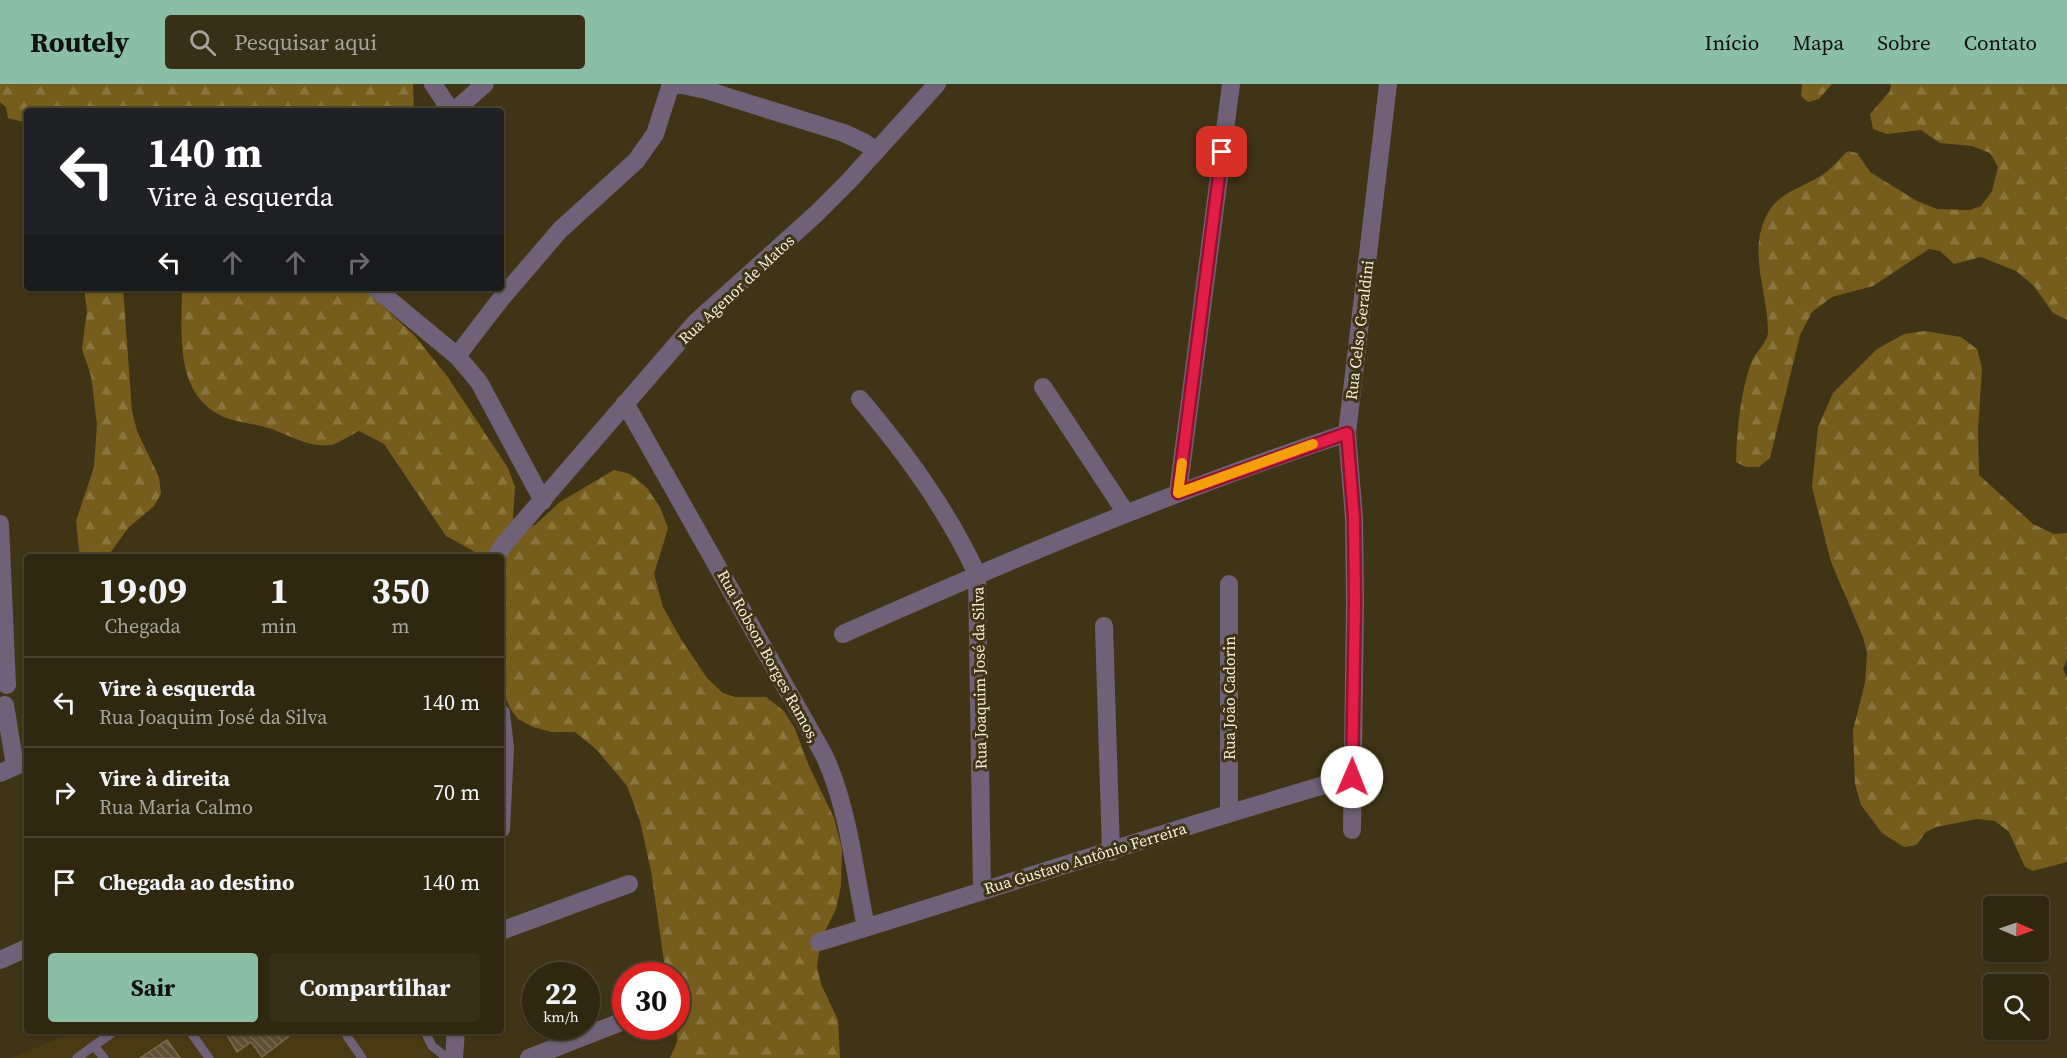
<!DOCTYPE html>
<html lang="pt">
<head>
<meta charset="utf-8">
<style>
	:root { --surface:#302710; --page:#382f19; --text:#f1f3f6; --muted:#a8a59f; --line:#4b4430; --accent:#8abfa5 }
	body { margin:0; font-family:"Source Serif 4",serif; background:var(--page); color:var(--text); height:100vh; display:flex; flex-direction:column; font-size:22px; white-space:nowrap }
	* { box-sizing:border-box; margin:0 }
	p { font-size:20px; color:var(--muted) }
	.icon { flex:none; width:33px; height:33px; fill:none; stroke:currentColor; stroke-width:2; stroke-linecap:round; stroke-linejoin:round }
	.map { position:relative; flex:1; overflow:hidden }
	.details { position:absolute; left:24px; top:470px; width:480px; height:480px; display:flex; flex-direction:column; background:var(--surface); border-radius:6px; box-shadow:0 2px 4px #0004,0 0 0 2px var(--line) }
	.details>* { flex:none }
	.banner { position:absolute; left:24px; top:24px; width:480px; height:183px; border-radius:6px; box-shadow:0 2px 4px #0004,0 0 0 2px var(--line); background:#202124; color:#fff; overflow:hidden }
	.needle { width:39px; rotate:92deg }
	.buttons { position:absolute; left:1983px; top:812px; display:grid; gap:12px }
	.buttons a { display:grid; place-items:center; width:66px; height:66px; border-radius:6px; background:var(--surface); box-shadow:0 2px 4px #0004,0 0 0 2px var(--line); font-size:30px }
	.speed { position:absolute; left:522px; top:878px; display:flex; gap:12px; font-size:30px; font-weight:700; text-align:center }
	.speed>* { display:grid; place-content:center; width:78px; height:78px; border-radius:50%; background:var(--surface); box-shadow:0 2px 4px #0004,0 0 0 2px var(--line); line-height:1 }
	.speed small { font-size:15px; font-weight:400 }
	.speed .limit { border:9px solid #d22; background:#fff; color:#111 }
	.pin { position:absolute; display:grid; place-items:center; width:51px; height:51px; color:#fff; margin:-26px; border-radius:12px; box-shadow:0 3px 9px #0006 }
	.me { position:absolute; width:66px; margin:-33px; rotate:1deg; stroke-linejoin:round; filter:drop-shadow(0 0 4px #0008) }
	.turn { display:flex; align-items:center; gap:21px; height:126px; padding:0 24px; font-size:27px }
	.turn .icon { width:78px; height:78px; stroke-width:2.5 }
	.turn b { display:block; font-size:42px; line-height:51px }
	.lanes { display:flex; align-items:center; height:57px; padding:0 24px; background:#0003; justify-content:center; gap:30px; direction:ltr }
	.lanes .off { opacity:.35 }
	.eta { display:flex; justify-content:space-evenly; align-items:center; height:102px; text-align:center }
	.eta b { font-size:36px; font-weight:700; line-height:42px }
	.cta { display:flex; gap:12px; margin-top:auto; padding:12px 24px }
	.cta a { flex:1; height:69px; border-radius:6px; background:var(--accent); color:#111; font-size:24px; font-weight:700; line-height:69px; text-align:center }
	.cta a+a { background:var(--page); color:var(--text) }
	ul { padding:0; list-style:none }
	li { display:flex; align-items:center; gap:18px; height:90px; padding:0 24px; border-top:2px solid var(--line) }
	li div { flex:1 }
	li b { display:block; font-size:22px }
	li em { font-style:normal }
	header { display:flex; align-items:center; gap:36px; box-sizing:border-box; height:84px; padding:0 30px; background:var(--accent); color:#111 }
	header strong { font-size:28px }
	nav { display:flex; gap:33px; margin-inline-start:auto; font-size:21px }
	.search { width:420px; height:54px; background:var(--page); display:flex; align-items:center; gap:15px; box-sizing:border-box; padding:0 21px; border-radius:6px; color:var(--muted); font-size:22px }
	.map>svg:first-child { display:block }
	.built { fill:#493a13 }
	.forest { fill:url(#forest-firs) }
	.building { fill:url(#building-back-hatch); stroke:#796b4c; stroke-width:1.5 }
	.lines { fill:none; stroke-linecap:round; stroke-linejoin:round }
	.lane { stroke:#6e6178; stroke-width:9 }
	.street { stroke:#6e6178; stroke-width:18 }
	.route-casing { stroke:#92132f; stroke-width:15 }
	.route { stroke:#e11d48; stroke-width:10 }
	.slow { stroke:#f59e0b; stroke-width:10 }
	.labels { text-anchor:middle; stroke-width:6; stroke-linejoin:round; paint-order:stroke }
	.street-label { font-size:16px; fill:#f4eddb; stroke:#403416 }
</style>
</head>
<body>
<header>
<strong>Routely</strong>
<div class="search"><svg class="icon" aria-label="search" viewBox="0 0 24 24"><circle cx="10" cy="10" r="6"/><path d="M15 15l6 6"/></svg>Pesquisar aqui</div>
<nav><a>Início</a><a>Mapa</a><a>Sobre</a><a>Contato</a></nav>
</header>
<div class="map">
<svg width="2067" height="974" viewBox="0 0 2067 974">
	<defs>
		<pattern id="forest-firs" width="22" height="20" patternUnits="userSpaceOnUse" patternTransform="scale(1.5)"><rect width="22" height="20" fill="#765d1c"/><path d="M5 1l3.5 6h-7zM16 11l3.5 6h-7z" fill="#8a753c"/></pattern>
		<pattern id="building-back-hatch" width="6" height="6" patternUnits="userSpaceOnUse" patternTransform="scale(1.5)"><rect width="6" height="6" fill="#5d5032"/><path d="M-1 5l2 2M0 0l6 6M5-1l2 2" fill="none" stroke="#756a4f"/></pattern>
	</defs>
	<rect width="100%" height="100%" fill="#403416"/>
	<path class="built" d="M 79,946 L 416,947 L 435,974 L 11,974 Z"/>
	<path class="forest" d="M 0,0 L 413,0 L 414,26 L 27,27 L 27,39 L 8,34 L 6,23 L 0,18 Z
		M 1802,0 L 1832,0 L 1819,15 L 1808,18 L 1801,12 Z
		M 1891,0 L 2067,0 L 2067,236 L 2053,229 L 2034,202 L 2016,187 L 1981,173 L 1954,180 L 1940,167 L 1929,165 L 1873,202 L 1832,213 L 1812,228 L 1800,251 L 1770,374 L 1759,383 L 1746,383 L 1736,378 C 1737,344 1740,312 1751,279 C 1754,269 1768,259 1768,248 C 1768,207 1746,165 1769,127 C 1781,107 1807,102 1825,89 C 1833,83 1840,74 1848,67 L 1857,69 L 1870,88 L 1917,117 L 1937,125 L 1970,126 L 1981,122 L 1992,107 L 1998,83 L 1990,69 L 1972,62 L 1940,59 L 1921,46 L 1887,50 L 1873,45 L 1870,30 L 1890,7 Z
		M 84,204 L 123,204 L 132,327 L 137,347 L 159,393 L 161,410 L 154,422 L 128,444 L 108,472 L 81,472 L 79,466 L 76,437 L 94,383 L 97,340 L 91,292 L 82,265 L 87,227 Z
		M 182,204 L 367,204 L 377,217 L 414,251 L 447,292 L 508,384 L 515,403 L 513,434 L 517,441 L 524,444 L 535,441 L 560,418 L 614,386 L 630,390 L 647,404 L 660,423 L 668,444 L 654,490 L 663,523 L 681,555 L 707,594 L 723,609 L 735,613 L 766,613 L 784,627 L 795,645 L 809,682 L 834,734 L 842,765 L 841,802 L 836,825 L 821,855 L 817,882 L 821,900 L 838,936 L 840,974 L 670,974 L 677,958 L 676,891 L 666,891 L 651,787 L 640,737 L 627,702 L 597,666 L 575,648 L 552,648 L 533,643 L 518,635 L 511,626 L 501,604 L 501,472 L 477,472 L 475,468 L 446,452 L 384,360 L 359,347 C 351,351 342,357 334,360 C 315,366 290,352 272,345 C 255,339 233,339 218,330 C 174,306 182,247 182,204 Z
		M 1925,247 L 1961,253 L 1977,265 L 1982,284 L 1978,346 L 1979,391 L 2033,440 L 2054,450 L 2067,449 L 2067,575 L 2063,585 L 2067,594 L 2067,778 L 2033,787 L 2025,783 L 2009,748 L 1995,737 L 1977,735 L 1936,743 L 1926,748 L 1916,761 L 1904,763 L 1882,749 L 1861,721 L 1855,700 L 1853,646 L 1865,599 L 1867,569 L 1863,553 L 1831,478 L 1812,403 L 1818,343 L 1833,309 L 1877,265 L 1904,250 Z"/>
	<path class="building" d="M 224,946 L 297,946 L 262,973 L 251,958 L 237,968 Z
		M 167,956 L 180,974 L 140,974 Z"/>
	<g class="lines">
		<path class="lane" d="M 189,946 L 209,974
			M 424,946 L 432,962 L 447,974
			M 347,952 L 362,974
			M 94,962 L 104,974
			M 77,974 L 116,946"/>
		<path class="street" d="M 433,0 L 451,27
			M 677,0 L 706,6 L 844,49 L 865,59 L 876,67
			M 454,27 L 485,0
			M 375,204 L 457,272 L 479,298 L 543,417
			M 457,272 L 500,216 L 560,146 L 636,77 L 655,50 L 671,0
			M 1043,303 L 1126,429
			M 860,315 C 907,371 946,424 977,490 L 982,806
			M 625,319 L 824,671 C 849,725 854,786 866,843
			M 1178,409 L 1231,0
			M 0,440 L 7,601
			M 496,472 L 505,459 L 696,238 L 816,130 L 849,97 L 937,0
			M 1229,500 L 1229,728
			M 1104,542 L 1111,768
			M 843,550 C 1009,476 1175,406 1347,349
			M 5,621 L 15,682
			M 501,629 L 505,664 L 501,745
			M 0,689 L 27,677
			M 1352,746 L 1355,519 L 1354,434 L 1347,349 L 1388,0
			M 501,847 L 629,800
			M 819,858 C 997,804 1173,744 1352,693
			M 0,876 L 27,864
			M 454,974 L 456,946
			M 529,974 L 626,936"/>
	</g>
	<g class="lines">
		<g class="route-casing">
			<path id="route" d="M 1222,68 L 1178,409 L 1347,349 L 1354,434 L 1355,519 L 1352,693"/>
		</g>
		<use href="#route" class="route"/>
		<path class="slow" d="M 1182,379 L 1178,409 L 1313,360"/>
	</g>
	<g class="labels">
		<g class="street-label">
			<text transform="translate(736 205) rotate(-43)" y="6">Rua Agenor de Matos</text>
			<text transform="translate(1359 246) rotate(-83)" y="6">Rua Celso Geraldini</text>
			<text transform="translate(769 572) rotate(61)" y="6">Rua Robson Borges Ramos,</text>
			<text transform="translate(979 594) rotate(-91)" y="6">Rua Joaquim José da Silva</text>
			<text transform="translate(1229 614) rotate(-90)" y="6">Rua João Cadorin</text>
			<text transform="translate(1085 774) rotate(-17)" y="6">Rua Gustavo Antônio Ferreira</text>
		</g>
	</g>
</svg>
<div class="buttons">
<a><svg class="needle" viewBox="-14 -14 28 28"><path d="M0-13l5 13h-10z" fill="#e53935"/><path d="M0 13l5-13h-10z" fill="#a8a59f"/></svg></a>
<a><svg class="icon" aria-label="search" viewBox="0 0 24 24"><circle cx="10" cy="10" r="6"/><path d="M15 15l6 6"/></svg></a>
</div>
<div class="speed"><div>22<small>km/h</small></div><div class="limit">30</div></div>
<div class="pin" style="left:1222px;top:68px;background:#d93025"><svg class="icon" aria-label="arrive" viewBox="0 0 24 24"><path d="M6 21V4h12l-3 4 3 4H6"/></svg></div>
<svg class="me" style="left:1352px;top:693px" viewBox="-20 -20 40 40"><circle r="19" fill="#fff"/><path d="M0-13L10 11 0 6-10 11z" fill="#e11d48"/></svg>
<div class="banner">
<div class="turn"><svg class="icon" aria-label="left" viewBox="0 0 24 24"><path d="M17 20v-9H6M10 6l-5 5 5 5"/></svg><div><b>140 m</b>Vire à esquerda</div></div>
<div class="lanes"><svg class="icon" aria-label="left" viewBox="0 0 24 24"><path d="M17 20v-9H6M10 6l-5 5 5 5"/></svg><svg class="icon off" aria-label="ahead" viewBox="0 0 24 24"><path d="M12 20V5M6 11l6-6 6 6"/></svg><svg class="icon off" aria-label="ahead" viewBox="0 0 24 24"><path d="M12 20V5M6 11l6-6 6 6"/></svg><svg class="icon off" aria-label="right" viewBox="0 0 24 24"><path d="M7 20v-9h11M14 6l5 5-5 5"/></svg></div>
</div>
<section class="details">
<div class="eta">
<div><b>19:09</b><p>Chegada</p></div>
<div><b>1</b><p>min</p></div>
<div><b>350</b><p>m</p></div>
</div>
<ul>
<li><svg class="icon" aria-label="left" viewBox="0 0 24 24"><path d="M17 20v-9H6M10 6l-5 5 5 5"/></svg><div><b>Vire à esquerda</b><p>Rua Joaquim José da Silva</p></div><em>140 m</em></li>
<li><svg class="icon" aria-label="right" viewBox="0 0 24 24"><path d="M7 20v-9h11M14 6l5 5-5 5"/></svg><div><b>Vire à direita</b><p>Rua Maria Calmo</p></div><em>70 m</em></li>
<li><svg class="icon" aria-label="arrive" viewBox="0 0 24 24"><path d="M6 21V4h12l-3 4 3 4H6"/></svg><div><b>Chegada ao destino</b></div><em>140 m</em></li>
</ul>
<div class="cta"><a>Sair</a><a>Compartilhar</a></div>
</section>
</div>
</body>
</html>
